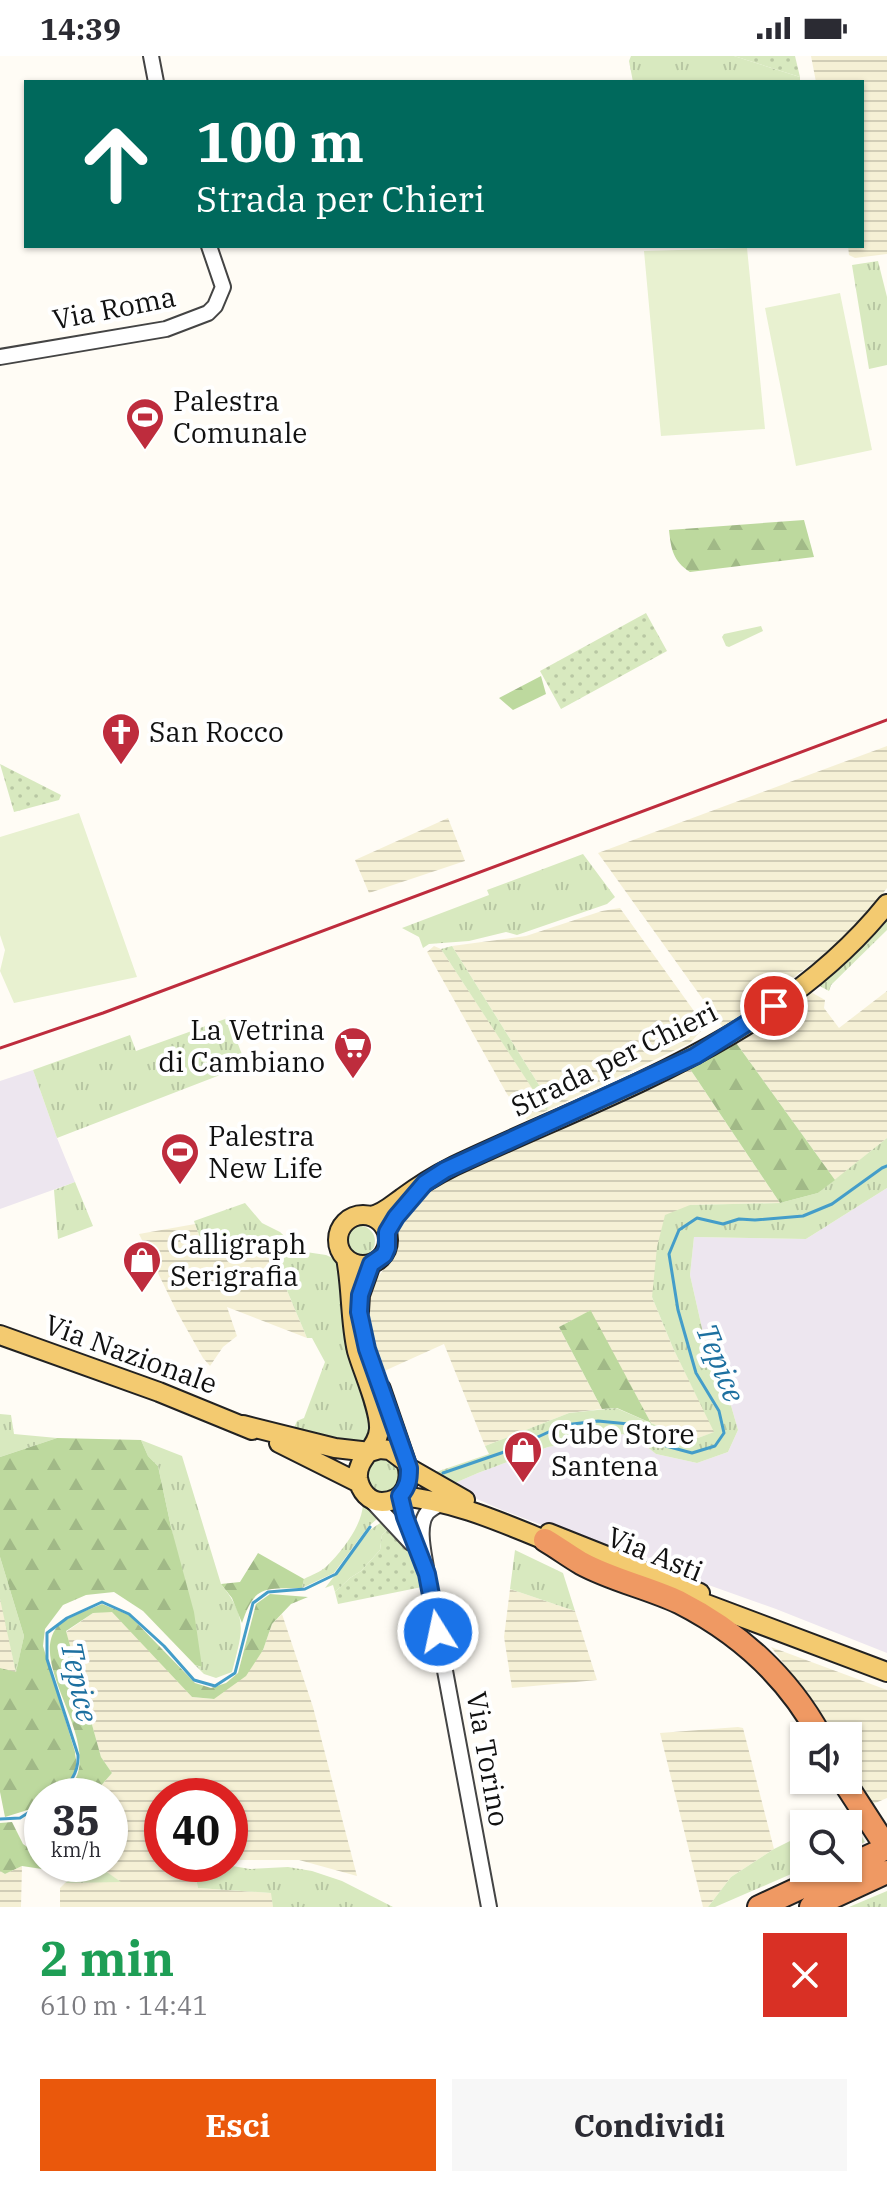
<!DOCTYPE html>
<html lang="it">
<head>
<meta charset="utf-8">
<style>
	:root { --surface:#fff; --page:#f7f7f7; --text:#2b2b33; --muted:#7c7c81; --accent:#ea580c }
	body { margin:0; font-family:"IBM Plex Serif",serif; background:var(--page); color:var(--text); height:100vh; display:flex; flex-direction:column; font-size:30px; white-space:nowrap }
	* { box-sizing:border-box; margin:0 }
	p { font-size:26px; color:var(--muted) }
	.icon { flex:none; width:44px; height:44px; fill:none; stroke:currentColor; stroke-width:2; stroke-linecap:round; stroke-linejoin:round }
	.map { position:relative; height:1851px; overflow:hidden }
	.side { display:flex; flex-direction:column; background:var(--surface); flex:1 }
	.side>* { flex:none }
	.hud { position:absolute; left:24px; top:24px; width:840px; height:168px; border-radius:0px; box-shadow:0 2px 6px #0004; background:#00695c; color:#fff; overflow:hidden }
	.tools { position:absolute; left:790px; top:1666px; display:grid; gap:16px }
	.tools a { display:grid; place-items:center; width:72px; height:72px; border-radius:0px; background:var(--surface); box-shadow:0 2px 6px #0004; font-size:40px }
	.speed { position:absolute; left:24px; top:1722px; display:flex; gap:16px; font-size:40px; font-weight:700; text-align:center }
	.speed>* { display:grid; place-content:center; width:104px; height:104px; border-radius:50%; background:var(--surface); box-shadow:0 2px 6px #0004; line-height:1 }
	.speed small { font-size:20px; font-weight:400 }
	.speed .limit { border:12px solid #d22; background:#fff; color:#111 }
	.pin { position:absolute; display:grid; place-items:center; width:68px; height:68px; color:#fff; margin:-34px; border:4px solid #fff; border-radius:50%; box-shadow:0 2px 8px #0007 }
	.me { position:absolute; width:88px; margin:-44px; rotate:350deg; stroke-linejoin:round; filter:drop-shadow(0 0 6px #0008) }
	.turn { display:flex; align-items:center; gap:28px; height:168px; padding:0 40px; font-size:36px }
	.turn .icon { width:104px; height:104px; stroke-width:2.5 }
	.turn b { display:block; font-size:56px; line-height:68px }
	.round { display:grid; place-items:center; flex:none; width:84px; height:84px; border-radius:0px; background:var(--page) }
	.summary { display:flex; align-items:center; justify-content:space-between; height:136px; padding:0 40px }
	h1 { font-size:48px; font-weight:800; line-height:60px; color:#1e9e55 }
	.cta { display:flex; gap:16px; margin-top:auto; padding:16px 40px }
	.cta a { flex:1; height:92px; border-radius:0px; background:var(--accent); color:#fff; font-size:32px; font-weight:800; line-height:92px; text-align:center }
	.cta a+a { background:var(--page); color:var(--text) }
	.status { display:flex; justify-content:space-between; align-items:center; height:56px; padding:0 40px; background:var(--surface); direction:ltr }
	.status svg { height:22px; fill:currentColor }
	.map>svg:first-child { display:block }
	.industrial { fill:#ede6ef }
	.farmland { fill:url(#farmland-rules) }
	.grass { fill:url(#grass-tufts) }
	.forest { fill:url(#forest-firs) }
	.park { fill:url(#park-dots) }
	.pitch { fill:#e8f1d0 }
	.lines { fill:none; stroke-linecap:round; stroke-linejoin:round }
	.stream { stroke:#449dc9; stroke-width:3 }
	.minor-casing { stroke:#444; stroke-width:18 }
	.major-casing { stroke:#222; stroke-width:22 }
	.highway-casing { stroke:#222; stroke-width:26 }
	.minor { stroke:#fff; stroke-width:14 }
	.major { stroke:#f3ca70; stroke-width:18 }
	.highway { stroke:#ef9963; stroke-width:22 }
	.rail { stroke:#be2c3d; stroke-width:3 }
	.route-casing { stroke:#114b97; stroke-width:20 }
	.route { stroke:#1a73e8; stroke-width:14 }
	.labels { text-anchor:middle; stroke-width:8; stroke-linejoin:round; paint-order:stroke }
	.street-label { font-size:28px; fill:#111; stroke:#fff }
	.poi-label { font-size:28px; fill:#111; stroke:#fff; text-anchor:start }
	.water-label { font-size:30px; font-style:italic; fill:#1d70a0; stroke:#fff }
</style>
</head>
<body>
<div class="status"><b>14:39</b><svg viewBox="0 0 49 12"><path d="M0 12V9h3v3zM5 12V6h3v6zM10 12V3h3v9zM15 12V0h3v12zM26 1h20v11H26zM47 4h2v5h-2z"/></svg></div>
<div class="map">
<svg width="887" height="1851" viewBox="0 0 887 1851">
	<defs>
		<pattern id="farmland-rules" width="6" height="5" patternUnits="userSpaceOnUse" patternTransform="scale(2)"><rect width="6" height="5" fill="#f5f0d5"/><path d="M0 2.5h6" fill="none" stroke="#d1cdb6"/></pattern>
		<pattern id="grass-tufts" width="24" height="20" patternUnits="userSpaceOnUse" patternTransform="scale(2)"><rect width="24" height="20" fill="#d8e9bf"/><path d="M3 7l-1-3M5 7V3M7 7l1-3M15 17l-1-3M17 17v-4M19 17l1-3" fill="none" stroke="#b8c7a3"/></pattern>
		<pattern id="forest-firs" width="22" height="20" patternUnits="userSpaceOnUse" patternTransform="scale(2)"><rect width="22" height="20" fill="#bdd99e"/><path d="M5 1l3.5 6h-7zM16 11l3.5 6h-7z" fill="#a1b987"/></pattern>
		<pattern id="park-dots" width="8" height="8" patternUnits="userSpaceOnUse" patternTransform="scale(2)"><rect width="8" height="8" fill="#d8e9bf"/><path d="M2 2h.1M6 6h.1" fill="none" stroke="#b8c7a3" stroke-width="1.8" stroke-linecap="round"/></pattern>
	</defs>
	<rect width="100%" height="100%" fill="#fffcf5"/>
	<path class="industrial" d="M 33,1014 L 57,1082 L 75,1126 L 0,1153 L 0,1025 Z
		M 887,1132 L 887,1597 L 776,1553 L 700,1526 L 659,1513 L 502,1454 L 448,1430 L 478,1417 L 548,1391 L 631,1377 L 656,1398 L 697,1407 L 728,1396 L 738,1374 L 726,1332 L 704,1281 L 690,1219 L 694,1181 L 806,1183 Z"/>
	<path class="farmland" d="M 811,0 L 887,0 L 887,198 L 855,202 L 849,199 L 848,190 L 862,190 L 862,26 L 816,26 Z
		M 887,690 L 887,832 L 867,858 L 830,895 L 726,970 L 722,970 L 598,797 Z
		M 448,762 L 465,805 L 369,837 L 355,804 Z
		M 620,852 L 699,962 L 702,974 L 690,987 L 527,1064 L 507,1038 L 427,896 L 434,890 L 441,893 L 547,1054 L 549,1045 L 452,890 L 526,880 L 602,855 Z
		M 809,935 L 825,944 L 824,952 L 839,972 L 887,935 L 887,1082 L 835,1124 L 734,984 Z
		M 688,1010 L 780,1147 L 690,1149 L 652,1241 L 673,1292 L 715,1376 L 698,1382 L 672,1376 L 651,1367 L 590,1255 L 559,1271 L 602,1353 L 569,1357 L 485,1390 L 444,1288 L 382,1316 L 368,1281 L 364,1249 L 375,1225 L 396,1197 L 397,1176 L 406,1156 L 420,1140 L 503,1092 Z
		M 195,1168 L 208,1203 L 265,1182 L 307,1282 L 227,1251 L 237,1280 L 223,1291 L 210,1310 L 203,1302 L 176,1254 L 139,1178 Z
		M 510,1533 L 575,1555 L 597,1624 L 512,1632 L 504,1581 Z
		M 0,1543 L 3,1552 L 16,1617 L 0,1612 Z
		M 112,1555 L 192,1641 L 213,1643 L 263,1594 L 272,1568 L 282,1558 L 313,1651 L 357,1820 L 299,1804 L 230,1804 L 230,1740 L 162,1740 L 162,1808 L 193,1808 L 198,1832 L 272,1837 L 273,1851 L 60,1851 L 60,1832 L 65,1827 L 119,1825 L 96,1809 L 110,1808 L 110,1740 L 92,1740 L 112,1717 L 101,1701 L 66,1576 L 93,1557 Z
		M 771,1591 L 887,1634 L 887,1742 L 873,1748 L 848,1707 L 848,1680 L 832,1680 L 809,1640 Z
		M 738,1671 L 743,1672 L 774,1793 L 731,1821 L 708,1851 L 703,1851 L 660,1677 Z
		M 22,1810 L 21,1851 L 0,1851 L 0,1815 L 5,1818 Z"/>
	<path class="grass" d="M 631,0 L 734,0 L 800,21 L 800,26 L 633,26 L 629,5 Z
		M 878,205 L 887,241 L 887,309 L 869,313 L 852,209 Z
		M 761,570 L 763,575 L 729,591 L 726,590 L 722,581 L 724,578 Z
		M 583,798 L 615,841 L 607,848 L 517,879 L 506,876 L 469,885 L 429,888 L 423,892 L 419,881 L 402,872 L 489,839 L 487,834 Z
		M 887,861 L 887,874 L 831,929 L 829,935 L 816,928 L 875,876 Z
		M 452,890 L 549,1045 L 547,1055 L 441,893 Z
		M 228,962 L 246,1009 L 57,1082 L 33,1014 L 130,979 L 136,995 Z
		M 887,1082 L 887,1132 L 806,1183 L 694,1181 L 690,1219 L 704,1281 L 726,1332 L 738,1374 L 728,1396 L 697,1407 L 656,1398 L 630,1377 L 548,1391 L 478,1417 L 448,1430 L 436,1416 L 489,1398 L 485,1390 L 569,1357 L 616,1352 L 672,1376 L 698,1382 L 714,1376 L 673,1292 L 652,1241 L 657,1191 L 665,1159 L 690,1149 L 780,1147 L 818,1137 Z
		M 75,1126 L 93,1170 L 58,1183 L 54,1134 Z
		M 245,1147 L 262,1167 L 280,1176 L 296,1191 L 306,1196 L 326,1199 L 337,1204 L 371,1359 L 369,1385 L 360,1389 L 304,1379 L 294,1372 L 297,1365 L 304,1362 L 325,1306 L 312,1282 L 307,1282 L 265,1182 L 208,1203 L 195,1168 L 194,1165 Z
		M345 1185a15 15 0 1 1 30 0a15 15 0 1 1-30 0Z
		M 0,1358 L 11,1359 L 14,1378 L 57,1382 L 0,1401 Z
		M 141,1384 L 182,1400 L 221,1528 C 249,1563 242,1576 232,1616 L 216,1622 L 204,1618 L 195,1609 L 201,1611 L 158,1410 L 148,1400 Z
		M366 1419a17 17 0 1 1 34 0a17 17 0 1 1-34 0Z
		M 363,1448 L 379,1461 L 368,1471 L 334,1517 L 302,1532 L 304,1523 C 311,1519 321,1516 327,1510 C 342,1495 362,1470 363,1448 Z
		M 383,1465 L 390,1471 L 382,1479 L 380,1494 L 361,1515 L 350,1522 L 335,1536 L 333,1529 L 325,1532 L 370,1474 Z
		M 515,1494 L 563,1517 L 575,1555 L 510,1533 Z
		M 0,1501 L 24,1580 L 16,1617 L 0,1543 Z
		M 848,1757 L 865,1786 L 848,1794 L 848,1768 L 825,1768 Z
		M 804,1778 L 805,1812 L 715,1851 L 708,1851 L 731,1821 L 774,1793 Z
		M 193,1808 L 221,1808 L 250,1813 L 288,1811 L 312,1815 L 342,1825 L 393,1851 L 273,1851 L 271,1837 L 198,1832 Z
		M 104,1814 L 121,1826 L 65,1827 C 76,1819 91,1821 104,1814 Z
		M 887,1835 L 887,1851 L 849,1851 Z"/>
	<path class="forest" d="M 804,464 L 814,501 L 690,516 C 673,505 671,493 669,474 Z
		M 541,620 L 546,638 L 513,654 L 499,642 Z
		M 734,984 L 835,1124 L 818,1137 L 780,1147 L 688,1010 Z
		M 591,1254 L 591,1255 L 651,1367 L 617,1352 L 602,1353 L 559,1271 Z
		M 57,1382 L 141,1384 L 148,1400 L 158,1410 L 171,1471 L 194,1556 L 202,1611 L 195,1609 L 143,1555 L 114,1536 L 86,1539 L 63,1549 L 45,1573 L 43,1590 L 75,1696 C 75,1700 77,1705 76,1710 C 74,1725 57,1740 42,1740 L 42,1746 L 31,1753 L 5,1761 L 0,1736 L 0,1612 L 16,1616 L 24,1580 L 0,1501 L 0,1401 Z
		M 258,1497 L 304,1523 L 302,1532 C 265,1533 255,1528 242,1567 L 232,1542 L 221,1528 L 240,1526 Z
		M 270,1538 L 308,1541 L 291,1548 L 272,1568 L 263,1594 L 246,1620 L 214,1643 L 192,1641 L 112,1556 L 93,1557 L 66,1575 L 101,1701 L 112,1717 L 92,1740 L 60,1740 C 119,1701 24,1612 57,1571 C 64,1562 91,1553 102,1548 L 129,1559 L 195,1627 L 211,1632 L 226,1627 L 238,1617 L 256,1548 Z
		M 12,1766 L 23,1788 L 42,1801 L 42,1808 L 96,1809 L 80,1815 L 55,1815 L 22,1810 L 5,1818 L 0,1815 L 0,1767 Z"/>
	<path class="park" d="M 734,0 L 795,0 L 800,21 Z
		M 646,557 L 667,595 L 561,653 L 540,615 Z
		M 0,708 L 61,739 L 59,744 L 14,756 Z
		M 390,1471 C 406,1489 418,1507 422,1531 L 338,1548 L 335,1536 L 350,1522 L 361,1515 L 380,1494 L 382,1479 Z"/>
	<path class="pitch" d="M 747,192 L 765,373 L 661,380 L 644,195 Z
		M 840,237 L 872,394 L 796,410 L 765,252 Z
		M 79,757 L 137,921 L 14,947 L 0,915 L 5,894 L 0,879 L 0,781 Z"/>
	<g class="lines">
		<path class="stream" d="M 443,1417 L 507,1395 L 564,1369 L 598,1365 L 639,1369 L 654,1375 L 666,1390 L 692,1397 L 715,1390 L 724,1377 L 719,1355 L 696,1317 L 678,1254 L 669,1198 L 679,1174 L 697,1162 L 723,1168 L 739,1163 L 755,1164 L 803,1160 L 832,1148 L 882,1112 L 887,1110
			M 55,1740 C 69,1731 79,1716 78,1699 L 47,1603 L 47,1577 L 67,1562 L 102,1546 L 129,1558 L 164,1590 L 194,1624 L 215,1630 L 235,1617 L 253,1547 L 268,1536 L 305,1533 L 336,1518 L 370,1471
			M 0,1763 L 20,1762 L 42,1748"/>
		<g class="minor-casing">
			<path id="minor" d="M 151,0 L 156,26
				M 0,301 L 166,273 L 208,257 L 215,250 L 223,231 L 209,190
				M 400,1440 L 405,1461 L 419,1497
				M 370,1443 L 411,1487
				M 444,1446 C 438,1449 431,1452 427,1457 C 416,1471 425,1501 427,1518 L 489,1851"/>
		</g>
		<g class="major-casing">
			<path id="major" d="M338 1184a25 25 0 1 1 50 0a25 25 0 1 1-50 0Z
				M 371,1160 C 383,1158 392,1149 402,1142 C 418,1130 436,1119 454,1110 C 606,1038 778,984 887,848
				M 359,1255 L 360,1239 L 371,1208
				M 0,1279 L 159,1336 L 252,1374
				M 381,1333 L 406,1406
				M 243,1369 L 335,1392 L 370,1396 L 380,1393 L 390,1394 L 406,1406 C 413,1424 405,1446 382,1446 C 369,1446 360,1435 358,1422 C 356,1402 378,1393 379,1373 C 380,1353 363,1316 357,1295 C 350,1265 352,1233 346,1202
				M 279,1387 L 359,1427
				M 409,1412 L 465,1444
				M 400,1440 C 456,1445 505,1468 557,1489
				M 549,1477 L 700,1537
				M 685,1540 L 887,1616"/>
		</g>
		<g class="highway-casing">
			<path id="highway" d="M 545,1484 C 557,1491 569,1500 581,1507 C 612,1524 647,1531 679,1546 C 738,1576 788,1621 820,1680
				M 843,1724 L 887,1792
				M 848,1810 L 887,1792
				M 759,1851 L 843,1812
				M 811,1851 L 887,1816"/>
		</g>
		<use href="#minor" class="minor"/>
		<use href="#major" class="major"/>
		<use href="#highway" class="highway"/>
		<path class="rail" d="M 0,992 L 103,957 L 887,664"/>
	</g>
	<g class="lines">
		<g class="route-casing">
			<path id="route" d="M 438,1576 L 427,1518 L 405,1461 L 400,1440 C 408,1431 409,1424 409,1412 L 367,1293 L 359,1256 L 360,1239 L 371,1208 L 384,1199 L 387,1192 L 387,1176 L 396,1161 L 425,1127 L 445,1114 L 695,1000 L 774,950"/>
		</g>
		<use href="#route" class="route"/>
	</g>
	<defs>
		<g id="stadium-pin" transform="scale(2)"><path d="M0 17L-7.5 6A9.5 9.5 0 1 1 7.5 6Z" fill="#be2c3d" stroke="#fff"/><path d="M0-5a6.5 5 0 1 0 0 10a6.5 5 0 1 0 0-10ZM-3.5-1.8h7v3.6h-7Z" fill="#fff"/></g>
		<g id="church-pin" transform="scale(2)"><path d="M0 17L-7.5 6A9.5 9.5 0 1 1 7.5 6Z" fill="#be2c3d" stroke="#fff"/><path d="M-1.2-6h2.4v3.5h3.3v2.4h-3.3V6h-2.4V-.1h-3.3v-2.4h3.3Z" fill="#fff"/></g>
		<g id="supermarket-pin" transform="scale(2)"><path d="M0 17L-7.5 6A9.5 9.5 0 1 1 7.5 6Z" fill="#be2c3d" stroke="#fff"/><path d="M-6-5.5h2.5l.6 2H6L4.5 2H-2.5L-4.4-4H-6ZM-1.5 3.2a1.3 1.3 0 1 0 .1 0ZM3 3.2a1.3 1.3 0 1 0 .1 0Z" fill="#fff"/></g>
		<g id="shop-pin" transform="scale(2)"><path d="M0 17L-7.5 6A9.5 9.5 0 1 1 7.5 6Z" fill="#be2c3d" stroke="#fff"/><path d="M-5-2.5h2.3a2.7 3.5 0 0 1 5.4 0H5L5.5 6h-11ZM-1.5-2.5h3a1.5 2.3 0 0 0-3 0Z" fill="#fff"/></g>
	</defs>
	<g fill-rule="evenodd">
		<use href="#stadium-pin" x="145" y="361"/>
		<use href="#church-pin" x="121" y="676"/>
		<use href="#supermarket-pin" x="353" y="990"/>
		<use href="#stadium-pin" x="180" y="1096"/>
		<use href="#shop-pin" x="142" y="1204"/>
		<use href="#shop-pin" x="523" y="1394"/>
	</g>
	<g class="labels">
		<g class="street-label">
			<text transform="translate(114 252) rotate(-11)" y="10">Via Roma</text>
			<text transform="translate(614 1003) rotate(-26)" y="10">Strada per Chieri</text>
			<text transform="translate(131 1298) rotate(20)" y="10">Via Nazionale</text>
			<text transform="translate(655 1498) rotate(22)" y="10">Via Asti</text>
			<text transform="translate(488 1703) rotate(80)" y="10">Via Torino</text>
		</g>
		<g class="poi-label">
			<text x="173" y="355">Palestra<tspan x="173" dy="32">Comunale</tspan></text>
			<text x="149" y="686">San Rocco</text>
			<text x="325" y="984" text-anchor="end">La Vetrina<tspan x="325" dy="32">di Cambiano</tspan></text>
			<text x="208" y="1090">Palestra<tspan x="208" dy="32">New Life</tspan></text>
			<text x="170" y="1198">Calligraph<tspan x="170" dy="32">Serigrafia</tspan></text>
			<text x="551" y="1388">Cube Store<tspan x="551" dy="32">Santena</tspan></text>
		</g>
		<g class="water-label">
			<text transform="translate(720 1307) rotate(68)" y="10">Tepice</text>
			<text transform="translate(79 1626) rotate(78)" y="10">Tepice</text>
		</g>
	</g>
</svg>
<div class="tools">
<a><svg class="icon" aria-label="sound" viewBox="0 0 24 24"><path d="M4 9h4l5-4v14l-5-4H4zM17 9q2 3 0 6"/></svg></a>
<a><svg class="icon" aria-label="search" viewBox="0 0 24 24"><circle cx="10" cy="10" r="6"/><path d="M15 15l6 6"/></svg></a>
</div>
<div class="speed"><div>35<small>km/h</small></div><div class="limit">40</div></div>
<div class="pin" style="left:774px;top:950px;background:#d93025"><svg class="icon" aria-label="arrive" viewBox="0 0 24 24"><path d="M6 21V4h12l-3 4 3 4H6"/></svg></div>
<svg class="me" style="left:438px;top:1576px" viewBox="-20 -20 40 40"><circle r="17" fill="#1a73e8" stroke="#fff" stroke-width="3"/><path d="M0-11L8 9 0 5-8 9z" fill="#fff"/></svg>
<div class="hud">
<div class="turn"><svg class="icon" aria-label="ahead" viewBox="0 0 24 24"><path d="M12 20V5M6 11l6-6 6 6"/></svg><div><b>100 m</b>Strada per Chieri</div></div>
</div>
</div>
<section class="side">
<div class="summary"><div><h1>2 min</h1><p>610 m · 14:41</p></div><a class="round" style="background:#d93025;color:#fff"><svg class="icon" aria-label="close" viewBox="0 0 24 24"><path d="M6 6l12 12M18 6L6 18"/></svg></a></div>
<div class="cta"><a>Esci</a><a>Condividi</a></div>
</section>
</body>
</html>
